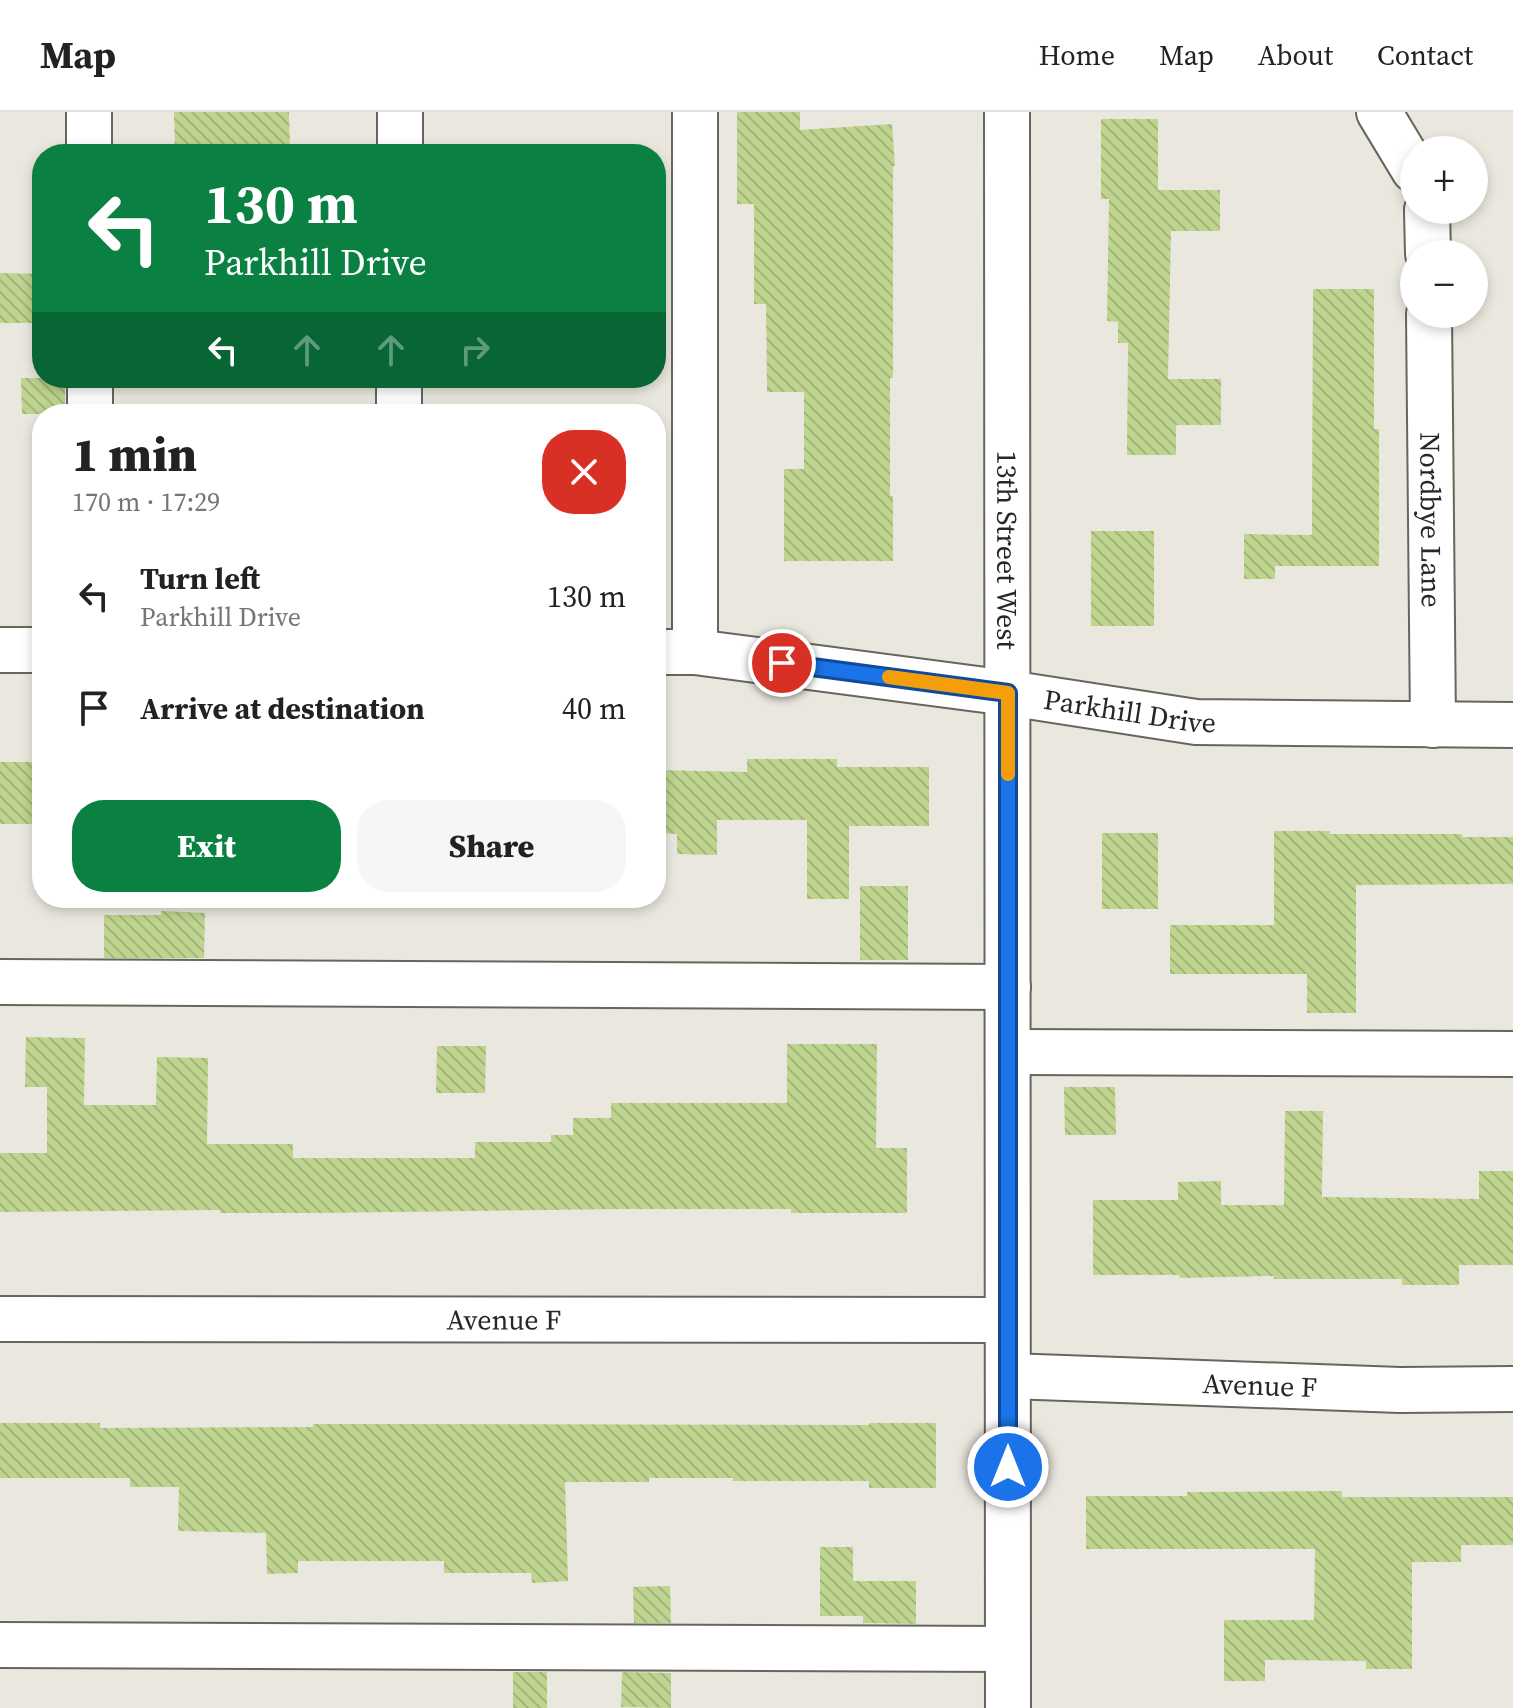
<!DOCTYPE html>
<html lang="en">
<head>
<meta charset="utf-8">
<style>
	:root { --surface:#fff; --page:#f6f6f6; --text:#222; --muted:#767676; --line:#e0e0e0; --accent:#0b8043 }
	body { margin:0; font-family:"Source Serif 4",serif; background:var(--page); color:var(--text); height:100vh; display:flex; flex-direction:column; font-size:30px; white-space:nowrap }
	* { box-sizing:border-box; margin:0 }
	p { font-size:26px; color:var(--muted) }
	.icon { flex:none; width:44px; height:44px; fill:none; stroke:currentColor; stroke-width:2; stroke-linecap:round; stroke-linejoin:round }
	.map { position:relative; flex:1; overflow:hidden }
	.sheet { position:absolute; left:32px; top:292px; width:634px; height:504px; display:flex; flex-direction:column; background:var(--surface); border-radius:32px; box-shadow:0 4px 12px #0003 }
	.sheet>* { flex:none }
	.hud { position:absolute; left:32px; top:32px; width:634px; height:244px; border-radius:32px; box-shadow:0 4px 12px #0003; background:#0b8043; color:#fff; overflow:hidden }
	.tools { position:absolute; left:1400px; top:24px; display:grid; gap:16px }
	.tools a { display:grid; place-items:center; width:88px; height:88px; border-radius:50%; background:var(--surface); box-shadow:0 4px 12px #0003; font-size:40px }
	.pin { position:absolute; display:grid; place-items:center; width:68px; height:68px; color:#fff; margin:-34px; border:4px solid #fff; border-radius:50%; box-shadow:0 2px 8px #0007 }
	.me { position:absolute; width:88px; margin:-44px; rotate:0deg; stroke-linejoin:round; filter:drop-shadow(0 0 6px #0008) }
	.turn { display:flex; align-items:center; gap:28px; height:168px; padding:0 40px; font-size:36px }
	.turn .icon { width:104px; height:104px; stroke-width:2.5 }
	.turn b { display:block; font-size:56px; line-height:68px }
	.lanes { display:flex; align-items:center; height:76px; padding:0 40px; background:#0003; justify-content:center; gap:40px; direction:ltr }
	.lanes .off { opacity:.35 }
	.round { display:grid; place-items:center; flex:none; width:84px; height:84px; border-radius:32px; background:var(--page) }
	.headline { display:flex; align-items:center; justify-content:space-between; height:136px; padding:0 40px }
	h1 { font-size:48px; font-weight:800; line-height:60px }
	.primary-button { display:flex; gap:16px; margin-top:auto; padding:16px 40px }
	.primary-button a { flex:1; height:92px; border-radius:32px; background:var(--accent); color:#fff; font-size:32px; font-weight:800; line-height:92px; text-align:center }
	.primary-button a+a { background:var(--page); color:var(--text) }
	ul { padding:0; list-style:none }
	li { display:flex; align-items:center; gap:24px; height:112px; padding:0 40px }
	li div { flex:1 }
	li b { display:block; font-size:30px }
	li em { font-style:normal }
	header { display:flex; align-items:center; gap:48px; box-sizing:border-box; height:112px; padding:0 40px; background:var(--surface); border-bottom:2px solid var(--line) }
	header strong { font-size:38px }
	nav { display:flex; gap:44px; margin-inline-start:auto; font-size:28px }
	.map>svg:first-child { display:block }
	.building { fill:url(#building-back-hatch) }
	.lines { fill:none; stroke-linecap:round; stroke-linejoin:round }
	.minor-casing { stroke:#67665d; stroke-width:48 }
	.minor { stroke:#fff; stroke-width:44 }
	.route-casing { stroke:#114b97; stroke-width:20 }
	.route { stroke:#1a73e8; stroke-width:14 }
	.slow { stroke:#f59e0b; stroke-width:14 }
	.labels { text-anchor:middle; stroke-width:7; stroke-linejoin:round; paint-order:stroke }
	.street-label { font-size:28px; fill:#272723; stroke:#eae8de }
</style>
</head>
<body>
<header>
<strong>Map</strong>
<nav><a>Home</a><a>Map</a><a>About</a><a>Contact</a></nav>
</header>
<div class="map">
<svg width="1513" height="1596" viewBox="0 0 1513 1596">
	<defs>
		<pattern id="building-back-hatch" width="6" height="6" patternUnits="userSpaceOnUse" patternTransform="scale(2)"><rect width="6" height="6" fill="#bed48f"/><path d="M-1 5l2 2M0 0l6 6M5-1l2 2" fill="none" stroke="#a3b67b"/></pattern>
	</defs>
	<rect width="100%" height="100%" fill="#eae8de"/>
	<path class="building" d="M 174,0 L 289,0 L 290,39 L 175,42 Z
		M 737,0 L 800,0 L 800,18 L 892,12 L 895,54 L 893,54 L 893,266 L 890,266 L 890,384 L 893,384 L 893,449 L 784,449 L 784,357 L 804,357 L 804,280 L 767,280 L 766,192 L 754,192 L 754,92 L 737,92 Z
		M 1101,7 L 1158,7 L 1158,78 L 1220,78 L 1220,119 L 1171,119 L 1168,267 L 1221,267 L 1221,313 L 1176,313 L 1176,343 L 1127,343 L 1128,231 L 1118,231 L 1118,210 L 1107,209 L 1109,87 L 1101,87 Z
		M 0,161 L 42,162 L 42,211 L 0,211 Z
		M 1313,177 L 1374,177 L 1374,317 L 1379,317 L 1379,454 L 1275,454 L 1275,467 L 1244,467 L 1244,422 L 1312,423 Z
		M 21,266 L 65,266 L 65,302 L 22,302 Z
		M 1091,419 L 1154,419 L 1154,514 L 1091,514 Z
		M 747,647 L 837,647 L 837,655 L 929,655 L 929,714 L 849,714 L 849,787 L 807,787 L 807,708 L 717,708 L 717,743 L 677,742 L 677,722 L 656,721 L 656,658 L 747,660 Z
		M 0,650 L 32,650 L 32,712 L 0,712 Z
		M 1274,719 L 1330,719 L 1330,722 L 1462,722 L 1462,725 L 1513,725 L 1513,772 L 1356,773 L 1356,901 L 1307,901 L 1307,862 L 1170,862 L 1170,813 L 1274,813 Z
		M 1102,721 L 1158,721 L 1158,797 L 1102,797 Z
		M 860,774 L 908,774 L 908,848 L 860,848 Z
		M 161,799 L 205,801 L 204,846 L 104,846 L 104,803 L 161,803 Z
		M 26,925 L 85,926 L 84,993 L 156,993 L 157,945 L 208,946 L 207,1032 L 293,1032 L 293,1046 L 475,1046 L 475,1030 L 551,1030 L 551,1023 L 573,1023 L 573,1006 L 611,1006 L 611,991 L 787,991 L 787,932 L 877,932 L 876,1036 L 907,1036 L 907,1101 L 791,1101 L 791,1097 L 619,1097 L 317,1101 L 220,1101 L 220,1098 L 0,1100 L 0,1041 L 47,1041 L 47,975 L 25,975 Z
		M 437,934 L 486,934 L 485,981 L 436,981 Z
		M 1064,975 L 1115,975 L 1116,1023 L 1065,1023 Z
		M 1285,999 L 1323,999 L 1322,1085 L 1479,1087 L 1479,1059 L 1513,1059 L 1513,1153 L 1459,1153 L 1459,1173 L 1402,1173 L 1402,1167 L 1274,1167 L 1274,1164 L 1180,1166 L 1179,1163 L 1093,1163 L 1093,1088 L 1178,1088 L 1178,1070 L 1221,1069 L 1221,1093 L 1284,1093 Z
		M 0,1311 L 100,1311 L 100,1316 L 313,1315 L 313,1312 L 869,1313 L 869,1311 L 936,1311 L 936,1376 L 869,1376 L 869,1369 L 733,1369 L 733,1366 L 649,1366 L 649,1370 L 565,1370 L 568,1469 L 532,1471 L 531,1461 L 444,1461 L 444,1449 L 298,1449 L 298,1461 L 267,1462 L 266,1421 L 178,1419 L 179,1375 L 130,1375 L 130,1366 L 0,1366 Z
		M 1342,1379 L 1342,1385 L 1513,1385 L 1513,1433 L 1461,1433 L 1461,1450 L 1412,1450 L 1412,1557 L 1366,1557 L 1366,1549 L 1265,1548 L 1265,1569 L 1224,1569 L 1224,1508 L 1314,1508 L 1315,1437 L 1086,1437 L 1086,1384 L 1187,1384 L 1187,1380 Z
		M 820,1435 L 853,1435 L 853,1469 L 916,1469 L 916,1512 L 863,1511 L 863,1504 L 820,1504 Z
		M 670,1474 L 671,1511 L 634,1511 L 633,1475 Z
		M 513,1560 L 547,1560 L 547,1596 L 513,1596 Z
		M 622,1560 L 671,1561 L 671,1596 L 621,1595 Z"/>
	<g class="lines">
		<g class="minor-casing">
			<g id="minor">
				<path d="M 89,0 L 89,42"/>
				<path d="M 695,0 L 695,540"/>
				<path id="s1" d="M 1007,0 L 1008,1596"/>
				<path d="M 1379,0 L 1414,58"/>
				<path d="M 400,42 L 400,0"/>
				<path d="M 1427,98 L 1428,142"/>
				<path id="s2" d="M 1429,202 L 1433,613"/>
				<path d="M 90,266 L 90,302"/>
				<path d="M 399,302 L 399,266"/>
				<path d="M 0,538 L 42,538"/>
				<path id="s3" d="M 656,540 L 695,540 L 1008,581 L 1196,610 L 1513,613"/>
				<path d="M 0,870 L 1008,875"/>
				<path d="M 1008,940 L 1513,942"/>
				<path id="s4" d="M 0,1207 L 1007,1208"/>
				<path id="s5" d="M 1008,1264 L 1400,1278 L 1513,1277"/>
				<path d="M 0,1533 L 1008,1537"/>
			</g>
		</g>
		<use href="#minor" class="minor"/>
	</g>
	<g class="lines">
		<g class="route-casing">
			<path id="route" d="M 782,551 L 1008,581 L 1008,1355"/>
		</g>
		<use href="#route" class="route"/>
		<path class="slow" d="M 889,565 L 1008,581 L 1008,662"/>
	</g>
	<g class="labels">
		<g class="street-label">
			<text dy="10" stroke="none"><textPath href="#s2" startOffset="206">Nordbye Lane</textPath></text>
			<text dy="10" stroke="none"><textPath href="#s1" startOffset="438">13th Street West</textPath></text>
			<text dy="10" stroke="none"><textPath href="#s3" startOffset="478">Parkhill Drive</textPath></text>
			<text dy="10" stroke="none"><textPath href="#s4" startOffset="504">Avenue F</textPath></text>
			<text dy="10" stroke="none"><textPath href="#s5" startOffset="252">Avenue F</textPath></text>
		</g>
	</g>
</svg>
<div class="tools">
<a>+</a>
<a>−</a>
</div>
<div class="pin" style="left:782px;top:551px;background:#d93025"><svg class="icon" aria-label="arrive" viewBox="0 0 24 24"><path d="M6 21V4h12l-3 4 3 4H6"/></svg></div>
<svg class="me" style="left:1008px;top:1355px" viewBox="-20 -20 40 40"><circle r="17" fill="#1a73e8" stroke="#fff" stroke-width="3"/><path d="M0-11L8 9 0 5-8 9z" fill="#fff"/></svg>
<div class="hud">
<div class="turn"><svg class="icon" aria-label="left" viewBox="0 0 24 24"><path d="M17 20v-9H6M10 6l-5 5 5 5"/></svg><div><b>130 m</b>Parkhill Drive</div></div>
<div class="lanes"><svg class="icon" aria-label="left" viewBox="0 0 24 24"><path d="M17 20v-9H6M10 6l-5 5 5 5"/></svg><svg class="icon off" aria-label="ahead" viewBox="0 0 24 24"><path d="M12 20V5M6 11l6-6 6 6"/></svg><svg class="icon off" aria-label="ahead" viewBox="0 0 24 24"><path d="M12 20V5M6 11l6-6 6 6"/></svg><svg class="icon off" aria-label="right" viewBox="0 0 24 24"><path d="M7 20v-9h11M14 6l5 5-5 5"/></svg></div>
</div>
<section class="sheet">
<div class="headline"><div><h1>1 min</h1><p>170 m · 17:29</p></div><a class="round" style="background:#d93025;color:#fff"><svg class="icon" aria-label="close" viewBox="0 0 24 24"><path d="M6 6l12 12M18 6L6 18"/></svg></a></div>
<ul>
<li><svg class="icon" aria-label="left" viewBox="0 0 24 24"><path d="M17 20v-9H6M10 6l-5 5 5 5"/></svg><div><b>Turn left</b><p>Parkhill Drive</p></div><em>130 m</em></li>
<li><svg class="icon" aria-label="arrive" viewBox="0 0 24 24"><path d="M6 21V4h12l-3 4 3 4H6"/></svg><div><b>Arrive at destination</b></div><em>40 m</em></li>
</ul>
<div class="primary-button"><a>Exit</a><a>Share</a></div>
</section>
</div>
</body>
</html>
